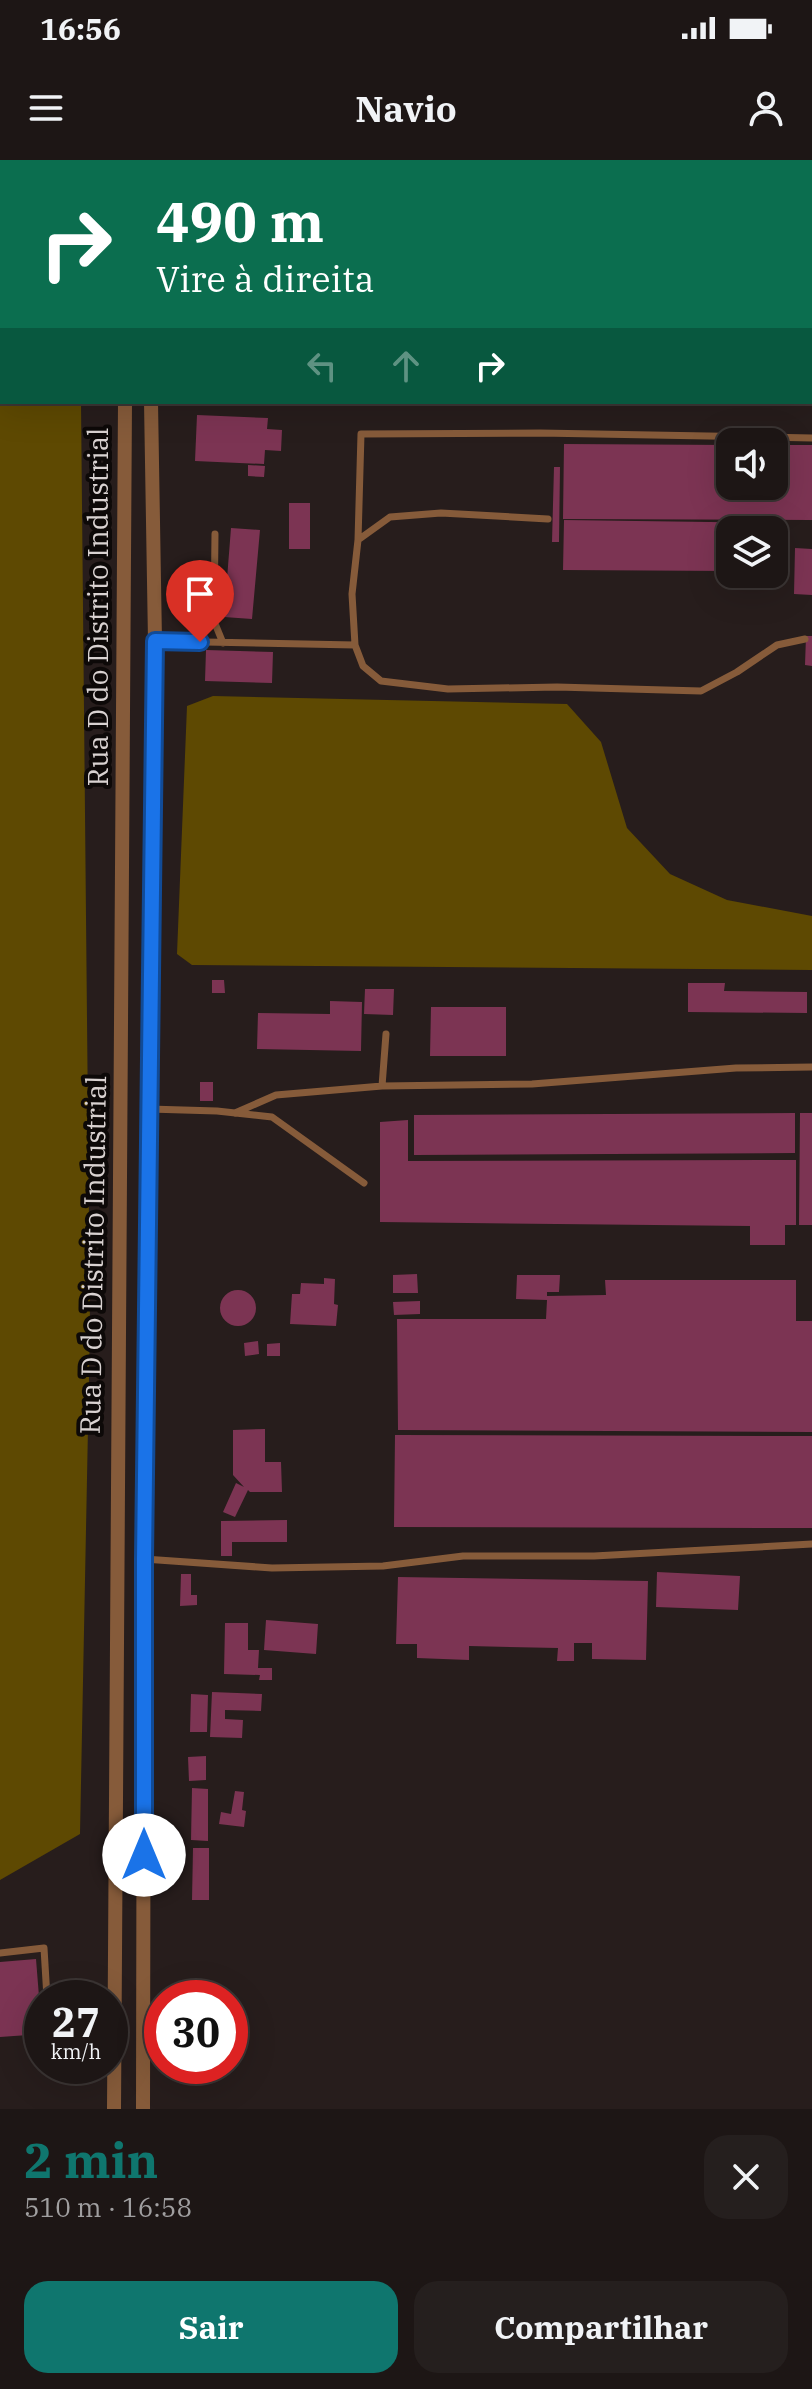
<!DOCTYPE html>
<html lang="pt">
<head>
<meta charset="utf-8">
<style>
	:root { --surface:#1d1615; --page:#251f1e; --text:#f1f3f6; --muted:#a09fa0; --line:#3b3534; --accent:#0f766e }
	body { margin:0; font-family:"IBM Plex Serif",serif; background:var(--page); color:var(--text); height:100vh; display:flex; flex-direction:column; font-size:30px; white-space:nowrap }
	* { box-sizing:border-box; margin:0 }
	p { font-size:26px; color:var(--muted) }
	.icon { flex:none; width:44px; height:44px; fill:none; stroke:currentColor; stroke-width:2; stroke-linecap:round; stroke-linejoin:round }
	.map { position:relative; height:1949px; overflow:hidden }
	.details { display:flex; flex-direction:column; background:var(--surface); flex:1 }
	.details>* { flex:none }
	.hud { position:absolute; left:0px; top:0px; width:812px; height:244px; box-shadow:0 8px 32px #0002,0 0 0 2px var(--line); background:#0b6e4f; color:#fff; overflow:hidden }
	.tools { position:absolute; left:716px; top:268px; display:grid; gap:16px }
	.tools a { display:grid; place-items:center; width:72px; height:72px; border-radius:16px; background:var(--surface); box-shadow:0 8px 32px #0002,0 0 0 2px var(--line); font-size:40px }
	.speed { position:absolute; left:24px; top:1820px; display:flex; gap:16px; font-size:40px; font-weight:700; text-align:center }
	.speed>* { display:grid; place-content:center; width:104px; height:104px; border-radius:50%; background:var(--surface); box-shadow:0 8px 32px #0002,0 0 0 2px var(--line); line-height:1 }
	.speed small { font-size:20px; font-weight:400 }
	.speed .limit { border:12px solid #d22; background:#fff; color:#111 }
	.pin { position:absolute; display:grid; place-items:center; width:68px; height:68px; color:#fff; margin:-82px -34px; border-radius:50% 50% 50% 0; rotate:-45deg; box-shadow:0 0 8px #0007 }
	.pin .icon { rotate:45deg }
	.me { position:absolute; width:88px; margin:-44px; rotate:0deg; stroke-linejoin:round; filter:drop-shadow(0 0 6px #0008) }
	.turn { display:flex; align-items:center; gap:28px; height:168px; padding:0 24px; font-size:36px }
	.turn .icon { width:104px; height:104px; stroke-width:2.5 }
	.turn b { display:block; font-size:56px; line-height:68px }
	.lanes { display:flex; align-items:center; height:76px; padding:0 24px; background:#0003; justify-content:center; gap:40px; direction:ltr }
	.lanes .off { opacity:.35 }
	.round { display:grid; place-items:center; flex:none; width:84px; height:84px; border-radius:24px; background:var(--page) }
	.head { display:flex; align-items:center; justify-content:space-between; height:136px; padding:0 24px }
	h1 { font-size:48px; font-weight:700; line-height:60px; color:var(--accent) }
	.button { display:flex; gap:16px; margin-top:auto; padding:16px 24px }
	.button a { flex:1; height:92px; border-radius:24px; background:var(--accent); color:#fff; font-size:32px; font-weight:700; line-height:92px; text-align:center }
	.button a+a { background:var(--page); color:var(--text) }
	.status { display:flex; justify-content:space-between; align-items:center; height:56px; padding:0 40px; background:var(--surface); direction:ltr }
	.status svg { height:22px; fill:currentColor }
	header { display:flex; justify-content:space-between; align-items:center; height:104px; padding:0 24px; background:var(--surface); font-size:36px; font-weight:700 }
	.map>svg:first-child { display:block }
	.forest { fill:#5e4902 }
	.building { fill:#7c3453 }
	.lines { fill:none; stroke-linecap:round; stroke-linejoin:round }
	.service { stroke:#865b3a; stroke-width:7 }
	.minor { stroke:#865b3a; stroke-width:14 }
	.route-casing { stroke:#114b97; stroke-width:20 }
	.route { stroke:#1a73e8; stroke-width:14 }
	.labels { text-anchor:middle; stroke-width:8; stroke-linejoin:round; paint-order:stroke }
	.street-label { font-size:28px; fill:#d9d2d1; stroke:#0d0908 }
</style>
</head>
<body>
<div class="status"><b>16:56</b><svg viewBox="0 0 49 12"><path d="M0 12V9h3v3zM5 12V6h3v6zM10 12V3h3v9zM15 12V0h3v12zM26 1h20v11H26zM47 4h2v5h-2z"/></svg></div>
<header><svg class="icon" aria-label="menu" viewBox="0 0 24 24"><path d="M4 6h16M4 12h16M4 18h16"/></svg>Navio<svg class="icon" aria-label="person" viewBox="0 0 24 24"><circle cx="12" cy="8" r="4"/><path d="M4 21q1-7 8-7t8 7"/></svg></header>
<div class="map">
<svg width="812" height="1949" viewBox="0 0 812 1949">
	<rect width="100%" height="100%" fill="#271d1c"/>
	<path class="forest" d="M 0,191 L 2,242 L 81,242 L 90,1166 L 80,1674 L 0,1720 Z
		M 213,536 L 567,544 L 601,582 L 627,668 L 670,714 L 727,740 L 812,756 L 812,810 L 192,805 L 177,794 L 187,546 Z"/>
	<path class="building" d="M 197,255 L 268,258 L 267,269 L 282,270 L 281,291 L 265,290 L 264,304 L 195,301 Z
		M 564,284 L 730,285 L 730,326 L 774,326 L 774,285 L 812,285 L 812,360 L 563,359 Z
		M 248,305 L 265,306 L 264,317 L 248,316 Z
		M 554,307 L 560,307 L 559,382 L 552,382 Z
		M 289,343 L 310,343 L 310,389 L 289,389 Z
		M 564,360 L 786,363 L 785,412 L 774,412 L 774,370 L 730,370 L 730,411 L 563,410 Z
		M 231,368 L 260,370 L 252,459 L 224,457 Z
		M 795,388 L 812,389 L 812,435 L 794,434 Z
		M 178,447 L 193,447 L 193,460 L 178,460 Z
		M 806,476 L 812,476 L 812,506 L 805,505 Z
		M 206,490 L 273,492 L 272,523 L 205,521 Z
		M 212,820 L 224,820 L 225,833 L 212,833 Z
		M 688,823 L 725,823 L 724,831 L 807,832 L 807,853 L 688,852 Z
		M 365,829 L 394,829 L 393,855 L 364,854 Z
		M 330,841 L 362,842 L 361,891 L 257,889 L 258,853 L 330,854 Z
		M 431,847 L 506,847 L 506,896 L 430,896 Z
		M 200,922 L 213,922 L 213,941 L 200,941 Z
		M 795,953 L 795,993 L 414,995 L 414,955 Z
		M 800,953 L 812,953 L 812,1065 L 799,1065 Z
		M 408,960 L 408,1001 L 796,1000 L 796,1065 L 785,1065 L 785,1085 L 750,1085 L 750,1066 L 380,1062 L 380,962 Z
		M 417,1114 L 418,1133 L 393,1133 L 393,1115 Z
		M 517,1115 L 560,1115 L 559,1132 L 547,1132 L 547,1136 L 606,1135 L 605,1120 L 796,1120 L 796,1161 L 812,1161 L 812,1272 L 398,1270 L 397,1159 L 546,1159 L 547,1140 L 516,1139 Z
		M 324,1118 L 335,1119 L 334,1144 L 338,1145 L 336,1166 L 290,1164 L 292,1134 L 300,1134 L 301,1123 L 324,1124 Z
		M220 1148a18 18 0 1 1 36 0a18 18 0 1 1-36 0Z
		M 420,1141 L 420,1154 L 394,1155 L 393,1142 Z
		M 258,1181 L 259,1194 L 245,1196 L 244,1183 Z
		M 280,1183 L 280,1196 L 267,1196 L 267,1184 Z
		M 265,1269 L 265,1302 L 281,1302 L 282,1332 L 250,1332 L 248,1330 L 235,1357 L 223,1352 L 236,1323 L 244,1327 L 233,1315 L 233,1270 Z
		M 395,1275 L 812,1276 L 812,1368 L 394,1367 Z
		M 287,1360 L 287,1382 L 232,1382 L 232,1396 L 221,1396 L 221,1361 Z
		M 657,1412 L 740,1416 L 738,1450 L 656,1447 Z
		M 181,1414 L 191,1414 L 191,1435 L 197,1435 L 197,1445 L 180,1446 Z
		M 398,1417 L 648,1421 L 646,1500 L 592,1499 L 592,1483 L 574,1483 L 574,1501 L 557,1501 L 558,1488 L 469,1486 L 469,1500 L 417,1498 L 417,1484 L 396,1484 Z
		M 266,1460 L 318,1464 L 316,1494 L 264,1490 Z
		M 225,1463 L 248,1463 L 248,1490 L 259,1490 L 258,1508 L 272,1508 L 272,1520 L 259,1520 L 260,1515 L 224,1514 Z
		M 212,1532 L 262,1534 L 261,1551 L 225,1550 L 225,1559 L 243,1560 L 242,1578 L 210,1577 Z
		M 191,1534 L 208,1535 L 207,1572 L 190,1572 Z
		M 206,1596 L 206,1620 L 189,1621 L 188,1597 Z
		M 192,1628 L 208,1629 L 208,1681 L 191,1680 Z
		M 235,1631 L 244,1632 L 242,1650 L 246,1651 L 244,1667 L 219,1664 L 221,1652 L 231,1654 Z
		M 193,1688 L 209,1688 L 209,1740 L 192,1740 Z
		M 36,1799 L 42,1874 L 0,1877 L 0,1802 Z"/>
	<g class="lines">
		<path class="service" d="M 700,2 L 700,0
			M 810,76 L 812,76
			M 215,374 L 214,461 L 223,483
			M 358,380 L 361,274 L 540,273 L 812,278
			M 155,481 L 355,485 L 352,434 L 358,380 L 390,357 L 441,353 L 548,359
			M 355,485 L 363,506 L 381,521 L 448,529 L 557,527 L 701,531 L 737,512 L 777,485 L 805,479
			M 382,926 L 386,874
			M 149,949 L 217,951 L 272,957 L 364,1023
			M 235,953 L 276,935 L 382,926 L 532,924 L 736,908 L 812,907
			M 144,1399 L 272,1408 L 383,1406 L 463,1396 L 594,1396 L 812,1384
			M 0,1793 L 44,1788 L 47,1838"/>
		<path class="minor" d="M 147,0 L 147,2
			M 125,2 L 125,0
			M 114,1949 L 125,242
			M 143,1949 L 144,1399 L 155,481 L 151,242"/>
	</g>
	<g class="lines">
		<g class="route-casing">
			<path id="route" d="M 144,1695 L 144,1399 L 155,481 L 200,482"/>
		</g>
		<use href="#route" class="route"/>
	</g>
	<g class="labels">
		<g class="street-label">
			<text transform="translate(98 447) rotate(-90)" y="10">Rua D do Distrito Industrial</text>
			<text transform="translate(93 1095) rotate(-89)" y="10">Rua D do Distrito Industrial</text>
		</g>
	</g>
</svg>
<div class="tools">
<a><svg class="icon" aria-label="sound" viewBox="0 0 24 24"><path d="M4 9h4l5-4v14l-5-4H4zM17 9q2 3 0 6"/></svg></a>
<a><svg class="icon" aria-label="layers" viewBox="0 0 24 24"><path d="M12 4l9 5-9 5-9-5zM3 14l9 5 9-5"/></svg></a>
</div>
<div class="speed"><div>27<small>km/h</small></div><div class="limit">30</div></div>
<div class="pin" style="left:200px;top:482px;background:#d93025"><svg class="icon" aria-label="arrive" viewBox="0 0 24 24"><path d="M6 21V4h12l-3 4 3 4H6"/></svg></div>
<svg class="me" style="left:144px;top:1695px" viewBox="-20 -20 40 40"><circle r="19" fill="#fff"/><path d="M0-13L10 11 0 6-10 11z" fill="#1a73e8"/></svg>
<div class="hud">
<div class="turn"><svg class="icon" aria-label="right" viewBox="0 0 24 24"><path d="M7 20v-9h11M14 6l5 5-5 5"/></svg><div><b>490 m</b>Vire à direita</div></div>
<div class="lanes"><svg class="icon off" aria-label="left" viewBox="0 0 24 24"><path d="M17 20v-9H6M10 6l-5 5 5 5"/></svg><svg class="icon off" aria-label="ahead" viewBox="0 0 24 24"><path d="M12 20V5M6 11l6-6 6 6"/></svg><svg class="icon" aria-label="right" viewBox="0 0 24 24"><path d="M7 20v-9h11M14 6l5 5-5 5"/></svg></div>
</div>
</div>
<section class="details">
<div class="head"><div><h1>2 min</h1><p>510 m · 16:58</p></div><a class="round"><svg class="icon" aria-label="close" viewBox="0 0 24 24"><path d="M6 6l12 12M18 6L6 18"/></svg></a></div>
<div class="button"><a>Sair</a><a>Compartilhar</a></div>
</section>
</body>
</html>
